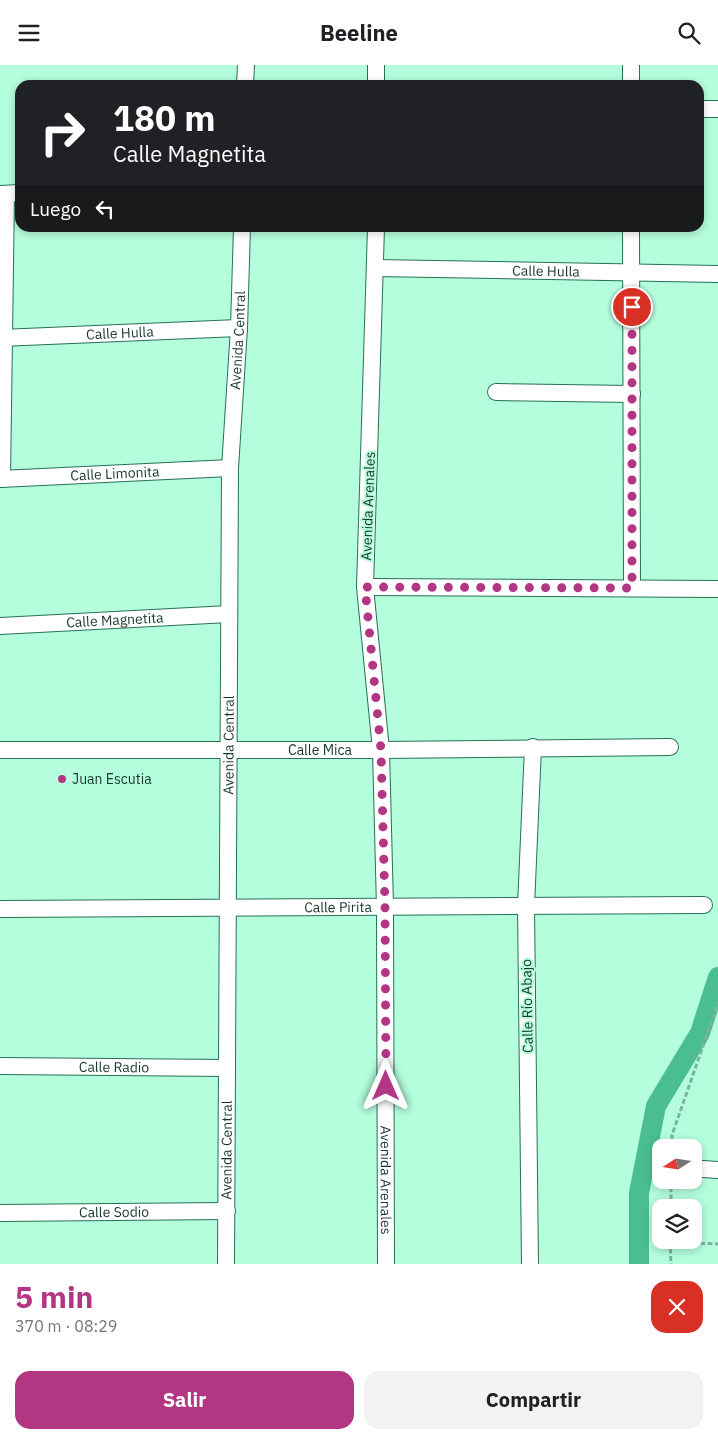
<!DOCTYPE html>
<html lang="es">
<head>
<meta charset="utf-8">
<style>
	:root { --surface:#fff; --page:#f2f2f2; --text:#202124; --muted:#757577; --accent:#b33685 }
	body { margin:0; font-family:"IBM Plex Sans",sans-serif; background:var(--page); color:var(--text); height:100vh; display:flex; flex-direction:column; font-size:19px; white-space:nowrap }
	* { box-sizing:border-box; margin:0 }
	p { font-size:16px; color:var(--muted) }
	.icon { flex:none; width:28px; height:28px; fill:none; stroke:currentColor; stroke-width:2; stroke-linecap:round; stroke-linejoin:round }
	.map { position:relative; height:1199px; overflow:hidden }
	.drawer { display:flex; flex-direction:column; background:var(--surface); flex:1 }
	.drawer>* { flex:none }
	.guide { position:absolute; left:15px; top:15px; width:689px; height:152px; border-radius:15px; box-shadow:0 2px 8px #0003; background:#202124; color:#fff; overflow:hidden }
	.needle { width:32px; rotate:258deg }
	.controls { position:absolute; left:652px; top:1074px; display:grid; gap:10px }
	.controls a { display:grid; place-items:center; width:50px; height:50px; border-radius:10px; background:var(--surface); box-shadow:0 2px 8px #0003; font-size:25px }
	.pin { position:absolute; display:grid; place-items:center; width:42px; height:42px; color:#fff; margin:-21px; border:2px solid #fff; border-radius:50%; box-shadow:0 1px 5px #0007 }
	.me { position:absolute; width:55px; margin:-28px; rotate:0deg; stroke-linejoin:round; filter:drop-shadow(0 0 4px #0008) }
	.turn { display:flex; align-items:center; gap:18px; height:105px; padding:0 15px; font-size:22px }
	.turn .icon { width:65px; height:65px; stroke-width:2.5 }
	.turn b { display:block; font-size:35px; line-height:42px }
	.then { display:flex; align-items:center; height:48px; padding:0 15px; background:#0003; gap:10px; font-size:19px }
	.round { display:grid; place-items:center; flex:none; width:52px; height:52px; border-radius:15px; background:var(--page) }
	.summary { display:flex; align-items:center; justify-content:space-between; height:85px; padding:0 15px }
	h1 { font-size:30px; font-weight:700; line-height:38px; color:var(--accent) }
	.button { display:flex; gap:10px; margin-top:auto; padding:10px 15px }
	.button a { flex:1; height:58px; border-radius:15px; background:var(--accent); color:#fff; font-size:20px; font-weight:700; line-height:58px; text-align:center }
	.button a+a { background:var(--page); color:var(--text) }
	header { display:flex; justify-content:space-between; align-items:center; height:65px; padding:0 15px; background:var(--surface); font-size:22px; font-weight:700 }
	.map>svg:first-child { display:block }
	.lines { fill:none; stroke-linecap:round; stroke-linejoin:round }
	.canal { stroke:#4bbd93; stroke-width:20 }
	.street-casing { stroke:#277055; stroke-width:18 }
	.path { stroke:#7bb49c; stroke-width:3; stroke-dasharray:5 2.5; stroke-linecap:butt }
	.street { stroke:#fff; stroke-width:16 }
	.route { stroke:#b33685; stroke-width:9; stroke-dasharray:0 16.2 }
	.poi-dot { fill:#b33685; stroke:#b4fddd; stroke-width:2 }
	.labels { text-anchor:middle; stroke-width:4; stroke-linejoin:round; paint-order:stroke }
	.street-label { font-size:14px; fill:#19372b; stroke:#b4fddd }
	.poi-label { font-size:14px; fill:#19372b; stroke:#b4fddd; text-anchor:start }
</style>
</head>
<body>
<header><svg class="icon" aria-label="menu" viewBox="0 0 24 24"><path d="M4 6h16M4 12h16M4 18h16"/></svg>Beeline<svg class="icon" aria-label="search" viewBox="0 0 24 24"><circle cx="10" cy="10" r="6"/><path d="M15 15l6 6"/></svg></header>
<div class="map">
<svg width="718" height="1199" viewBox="0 0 718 1199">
	<rect width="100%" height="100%" fill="#b4fddd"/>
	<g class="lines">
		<path class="canal" d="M 639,1199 L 639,1128 L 656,1041 L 700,968 L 718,912"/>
		<g class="street-casing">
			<g id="street">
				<path d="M 245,20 L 246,0"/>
				<path d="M 376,20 L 376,0"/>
				<path d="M 631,20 L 631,0"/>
				<path d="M 699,44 L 718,44"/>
				<path d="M 0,129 L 20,128"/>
				<path id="s1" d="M 376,162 L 365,522 L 381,685 L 385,842 L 386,1199"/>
				<path d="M 631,162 L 632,523"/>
				<path id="s2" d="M 375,203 L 718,209"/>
				<path id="s3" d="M 0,273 L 239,263"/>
				<path d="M 496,327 L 632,329"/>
				<path id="s4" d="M 0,414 L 230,403"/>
				<path d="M 2,414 L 6,129"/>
				<path d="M 365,522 L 718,524"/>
				<path id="s5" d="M 0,561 L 229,549"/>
				<path id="s6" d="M 0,685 L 381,685 L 670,682"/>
				<path id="s7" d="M 0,844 L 704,840"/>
				<path id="s8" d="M 0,1001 L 227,1003"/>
				<path d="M 703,1104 L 718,1105"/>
				<path id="s9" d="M 0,1148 L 227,1146"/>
				<path id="s10" d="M 226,1199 L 230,403 L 239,263 L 242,162"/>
				<path d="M 530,1199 L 526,841 L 533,682"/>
			</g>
		</g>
		<path class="path" d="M 672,1082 L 672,1070 L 718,938
			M 671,1142 L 671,1115
			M 670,1176 L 671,1199
			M 670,1177 L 718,1179"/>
		<use href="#street" class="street"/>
	</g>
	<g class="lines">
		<path class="route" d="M 386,1021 L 385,842 L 381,685 L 365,522 L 632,523 L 632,242"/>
	</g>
	<circle class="poi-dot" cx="62" cy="714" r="5"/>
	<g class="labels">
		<g class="street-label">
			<text dy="5" stroke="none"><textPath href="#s2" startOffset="171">Calle Hulla</textPath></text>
			<text dy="5" stroke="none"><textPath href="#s3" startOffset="120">Calle Hulla</textPath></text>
			<text dy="5" stroke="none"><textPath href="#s10" startOffset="924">Avenida Central</textPath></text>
			<text dy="5" stroke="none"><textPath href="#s4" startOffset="115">Calle Limonita</textPath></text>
			<text transform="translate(368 441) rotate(-88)" y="5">Avenida Arenales</text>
			<text dy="5" stroke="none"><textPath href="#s5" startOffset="115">Calle Magnetita</textPath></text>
			<text dy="5" stroke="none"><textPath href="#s10" startOffset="519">Avenida Central</textPath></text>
			<text dy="5" stroke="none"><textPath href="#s6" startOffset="320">Calle Mica</textPath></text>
			<text dy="5" stroke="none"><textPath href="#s7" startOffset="338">Calle Pirita</textPath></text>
			<text transform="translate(527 941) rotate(-91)" y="5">Calle Río Abajo</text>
			<text dy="5" stroke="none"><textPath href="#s8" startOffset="114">Calle Radio</textPath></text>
			<text dy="5" stroke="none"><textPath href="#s10" startOffset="114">Avenida Central</textPath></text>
			<text dy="5" stroke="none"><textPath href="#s1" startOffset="954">Avenida Arenales</textPath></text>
			<text dy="5" stroke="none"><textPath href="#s9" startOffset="114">Calle Sodio</textPath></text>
		</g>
		<g class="poi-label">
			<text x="72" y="719">Juan Escutia</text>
		</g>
	</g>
</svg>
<div class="controls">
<a><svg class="needle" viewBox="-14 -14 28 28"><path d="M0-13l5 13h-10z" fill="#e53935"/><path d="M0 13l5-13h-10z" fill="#757577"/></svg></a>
<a><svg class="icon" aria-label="layers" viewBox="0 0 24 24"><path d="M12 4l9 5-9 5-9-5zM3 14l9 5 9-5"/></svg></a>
</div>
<div class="pin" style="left:632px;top:242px;background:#d93025"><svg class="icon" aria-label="arrive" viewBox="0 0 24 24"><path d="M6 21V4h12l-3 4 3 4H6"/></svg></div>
<svg class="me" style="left:386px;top:1021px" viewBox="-20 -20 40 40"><path d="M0-17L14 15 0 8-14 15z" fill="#b33685" stroke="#fff" stroke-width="4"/></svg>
<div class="guide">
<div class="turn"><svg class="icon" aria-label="right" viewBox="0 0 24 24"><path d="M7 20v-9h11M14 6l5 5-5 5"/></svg><div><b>180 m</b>Calle Magnetita</div></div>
<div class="then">Luego<svg class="icon" aria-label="left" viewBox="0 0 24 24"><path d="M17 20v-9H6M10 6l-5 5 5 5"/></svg></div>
</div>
</div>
<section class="drawer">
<div class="summary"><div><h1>5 min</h1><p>370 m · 08:29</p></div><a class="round" style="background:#d93025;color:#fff"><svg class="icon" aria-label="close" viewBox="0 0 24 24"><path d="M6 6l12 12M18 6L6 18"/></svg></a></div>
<div class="button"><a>Salir</a><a>Compartir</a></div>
</section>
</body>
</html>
